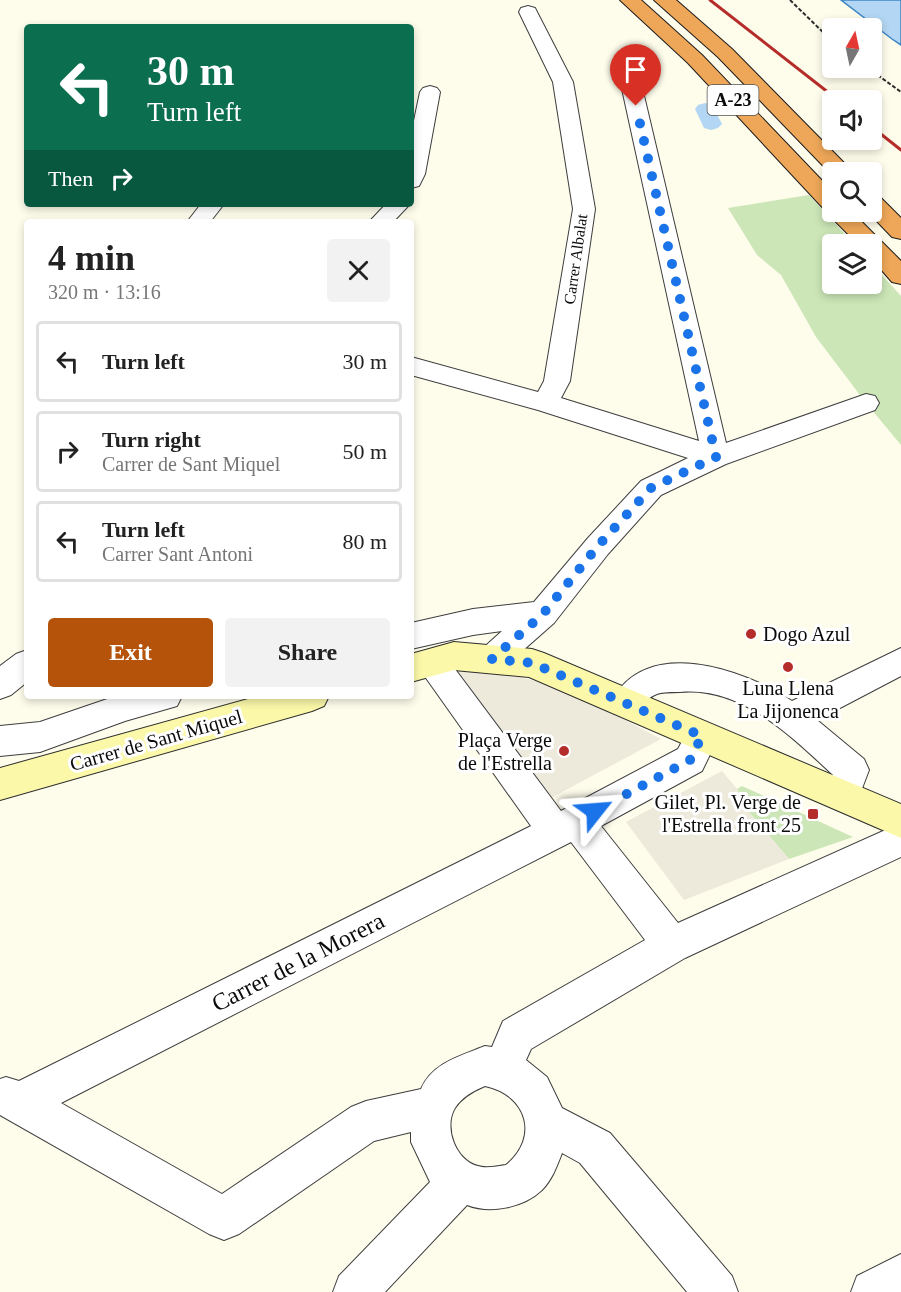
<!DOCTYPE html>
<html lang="en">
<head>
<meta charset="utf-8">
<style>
	:root { --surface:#fff; --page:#f2f2f2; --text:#222; --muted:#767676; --line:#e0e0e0; --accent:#b45309 }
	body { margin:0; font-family:Georgia,serif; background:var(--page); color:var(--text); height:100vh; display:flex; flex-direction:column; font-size:22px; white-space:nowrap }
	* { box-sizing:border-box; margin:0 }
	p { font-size:20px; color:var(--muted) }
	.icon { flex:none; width:33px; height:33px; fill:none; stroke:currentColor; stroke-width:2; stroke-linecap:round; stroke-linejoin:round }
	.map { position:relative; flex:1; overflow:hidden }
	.side { position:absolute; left:24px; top:219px; width:390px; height:480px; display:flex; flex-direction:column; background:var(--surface); border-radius:6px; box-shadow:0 3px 9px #0003 }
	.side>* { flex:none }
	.hud { position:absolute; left:24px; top:24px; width:390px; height:183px; border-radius:6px; box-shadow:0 3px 9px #0003; background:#0b6e4f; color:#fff; overflow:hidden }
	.needle { width:39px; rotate:9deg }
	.buttons { position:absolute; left:822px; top:18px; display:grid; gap:12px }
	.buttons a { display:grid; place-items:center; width:60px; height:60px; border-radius:6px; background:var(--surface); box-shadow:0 3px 9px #0003; font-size:30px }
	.pin { position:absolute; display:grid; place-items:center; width:51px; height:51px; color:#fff; margin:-62px -26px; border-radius:50% 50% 50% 0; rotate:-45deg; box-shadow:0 0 6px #0007 }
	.pin .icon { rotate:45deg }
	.me { position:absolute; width:66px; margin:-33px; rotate:62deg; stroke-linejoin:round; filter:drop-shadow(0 0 4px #0008) }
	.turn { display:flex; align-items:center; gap:21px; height:126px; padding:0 24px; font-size:27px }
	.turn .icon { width:78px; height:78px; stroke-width:2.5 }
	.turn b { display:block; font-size:42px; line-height:51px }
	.then { display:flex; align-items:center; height:57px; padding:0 24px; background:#0003; gap:12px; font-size:22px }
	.round { display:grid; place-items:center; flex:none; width:63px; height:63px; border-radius:6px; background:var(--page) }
	.headline { display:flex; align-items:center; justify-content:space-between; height:102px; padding:0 24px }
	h1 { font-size:36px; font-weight:600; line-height:45px }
	.primary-button { display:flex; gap:12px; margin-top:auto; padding:12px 24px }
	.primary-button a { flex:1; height:69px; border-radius:6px; background:var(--accent); color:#fff; font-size:24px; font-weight:600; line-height:69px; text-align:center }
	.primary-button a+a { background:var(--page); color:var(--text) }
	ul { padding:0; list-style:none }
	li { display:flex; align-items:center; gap:18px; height:81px; margin:0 12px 9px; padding:0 12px; border:3px solid var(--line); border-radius:6px }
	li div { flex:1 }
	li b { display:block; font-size:22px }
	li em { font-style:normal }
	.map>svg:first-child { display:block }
	.green { fill:#cce6b7 }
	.plaza { fill:#ede9db }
	.water { fill:#b2d6f3; stroke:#3c86c7; stroke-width:1.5 }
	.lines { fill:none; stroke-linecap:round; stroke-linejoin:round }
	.canal { fill:#b2d6f3; fill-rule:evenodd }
	.street-casing { stroke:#3e3e3e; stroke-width:2 }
	.secondary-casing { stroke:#2d2d2d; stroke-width:2 }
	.highway-casing { stroke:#1c1c1c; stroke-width:2 }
	.path { stroke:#2d2d2d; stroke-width:2; stroke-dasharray:4 2; stroke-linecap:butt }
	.street { fill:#fff; fill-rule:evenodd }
	.secondary { fill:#fbf8a9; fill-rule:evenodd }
	.highway { fill:#eea759; fill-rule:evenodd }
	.rail { stroke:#b42d2a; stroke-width:3 }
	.route { stroke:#1a73e8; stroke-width:10; stroke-dasharray:0 18 }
	.poi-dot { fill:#b42d2a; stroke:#fff; stroke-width:2 }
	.labels { text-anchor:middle; stroke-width:6; stroke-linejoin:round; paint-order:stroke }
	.far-street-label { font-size:16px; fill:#0b0b0b; stroke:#fff }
	.shield { fill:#fff; stroke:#545454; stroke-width:1.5 }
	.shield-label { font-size:18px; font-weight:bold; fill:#0b0b0b }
	.poi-label { font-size:20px; fill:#0b0b0b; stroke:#fff; text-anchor:end }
	.street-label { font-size:20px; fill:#0b0b0b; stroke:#fff }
	.near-street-label { font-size:24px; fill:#0b0b0b; stroke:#fff }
</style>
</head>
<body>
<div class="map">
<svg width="901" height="1292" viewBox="0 0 901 1292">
	<rect width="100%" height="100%" fill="#fefceb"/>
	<path class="green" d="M 809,195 L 854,244 L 832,244 L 832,284 L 872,284 L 872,264 L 901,296 L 901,445 L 866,403 L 816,337 L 781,275 L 757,255 L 728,208 Z
		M 742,786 L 853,837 L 789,859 L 741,803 L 737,789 Z"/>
	<path class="plaza" d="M 471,669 L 504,672 L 538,682 L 608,711 L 661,739 L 547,800 L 441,674 Z
		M 722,771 L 737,789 L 741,803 L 789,859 L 684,900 L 626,822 Z"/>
	<path class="water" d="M 841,0 L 901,0 L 901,45 L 892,39 Z"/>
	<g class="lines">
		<path class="canal" d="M 705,103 L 712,105 L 722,124 L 718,128 L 711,130 L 704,128 L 695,109 L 698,105 Z"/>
		<g class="street-casing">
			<path id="street" d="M 528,6 L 535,8 L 537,12 L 573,82 L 595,209 L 570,381 L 561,398 L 699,441 L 617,66 L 620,62 L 634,62 L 637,66 L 726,443 L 866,394 L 875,396 L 879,403 L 875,410 L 726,464 L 661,495 L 608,554 L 554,623 L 503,668 L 492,672 L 481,668 L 476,659 L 481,650 L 502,631 L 473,635 L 411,649 L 411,623 L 473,609 L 534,602 L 588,538 L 641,481 L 688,458 L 538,410 L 411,375 L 411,357 L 538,392 L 544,381 L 573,209 L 553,82 L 519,12 L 521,8 Z
				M 430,86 L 437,88 L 440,92 L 425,174 L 419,186 L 411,188 L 411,135 L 420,92 L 423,88 Z
				M 201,204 L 224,204 L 210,222 L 187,222 Z
				M 386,204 L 410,204 L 393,222 L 369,222 Z
				M 901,648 L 901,676 L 817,720 L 864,759 L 869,770 L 855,807 L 843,812 L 831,807 L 826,796 L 833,775 C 791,736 741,686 680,692 C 672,692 663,692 657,694 C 637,701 645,723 615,713 L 611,703 C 644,634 744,669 792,701 Z
				M 432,649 L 443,653 L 561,811 L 678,749 L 690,726 L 702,721 L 714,726 L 719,736 L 702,771 L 601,826 L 678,923 L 901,823 L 901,857 L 685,958 L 531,1049 L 526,1060 L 547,1077 L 562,1108 L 610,1133 L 732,1276 L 738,1292 L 687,1292 L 580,1163 L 562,1153 C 557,1166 552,1180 542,1190 C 523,1208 490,1214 467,1205 L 385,1292 L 333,1292 L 339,1276 L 430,1182 L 411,1142 L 411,1132 L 374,1141 L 239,1234 L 224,1240 L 209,1234 L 0,1115 L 0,1079 L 6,1077 L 19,1081 L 531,826 L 421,671 L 416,662 L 421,653 ZM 571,842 L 645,940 L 503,1021 L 492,1047 L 485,1046 C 460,1056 432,1063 421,1089 L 366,1101 L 351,1107 L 222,1194 L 61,1103 ZM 485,1086 C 527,1095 540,1137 506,1165 C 497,1166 486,1169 478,1166 C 456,1161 443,1127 455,1108 C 462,1097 473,1091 485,1086 Z
				M 27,650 L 27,682 L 11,695 L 0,699 L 0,666 L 16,654 Z
				M 116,696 L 182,696 L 177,706 L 125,721 L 40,752 L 0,756 L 0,726 L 40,722 Z
				M 901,1254 L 901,1292 L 851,1292 L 857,1276 Z"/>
		</g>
		<g class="secondary-casing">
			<path id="secondary" d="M 454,642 L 532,649 L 544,653 L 901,804 L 901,838 L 529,677 L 454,670 L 411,682 L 411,654 Z
				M 259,696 L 329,696 L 324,706 L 312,711 L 0,800 L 0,768 Z"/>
		</g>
		<g class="highway-casing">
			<path id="highway" d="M 620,0 L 641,0 L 702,55 L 832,191 L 832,212 L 852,212 L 901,261 L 901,284 L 892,282 L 872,259 L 872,244 L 858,244 L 831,217 L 828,210 L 824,209 L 688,63 Z
				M 654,0 L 676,0 L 732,49 L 853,172 L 832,172 L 832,175 L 718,57 Z
				M 872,195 L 880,197 L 901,218 L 901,239 L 892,237 L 868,212 L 872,212 Z"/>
		</g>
		<path class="path" d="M 790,0 L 832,41
			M 868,68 L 901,92"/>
		<use href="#street" class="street"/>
		<use href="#secondary" class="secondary"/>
		<use href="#highway" class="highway"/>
		<path class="rail" d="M 710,0 L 838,100
			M 872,127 L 901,150"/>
	</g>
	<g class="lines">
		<path class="route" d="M 595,811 L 690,760 L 702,736 L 532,663 L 492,659 L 543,614 L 598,546 L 651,488 L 716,457 L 636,106"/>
	</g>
	<g class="poi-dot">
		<circle cx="751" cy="634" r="6"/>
		<circle cx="788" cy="667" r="6"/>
		<circle cx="564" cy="751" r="6"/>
		<rect x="807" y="808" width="12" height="12" rx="3"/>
	</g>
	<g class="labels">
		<g class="far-street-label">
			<text transform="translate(575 259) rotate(-82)" y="6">Carrer Albalat</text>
		</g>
		<rect class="shield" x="707.5" y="85" width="51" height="30" rx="4.5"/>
		<g class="shield-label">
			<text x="733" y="106">A-23</text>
		</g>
		<g class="poi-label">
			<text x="763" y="641" text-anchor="start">Dogo Azul</text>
			<text x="788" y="695" text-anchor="middle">Luna Llena<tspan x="788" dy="23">La Jijonenca</tspan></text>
			<text x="552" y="747">Plaça Verge<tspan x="552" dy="23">de l'Estrella</tspan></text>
			<text x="801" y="809">Gilet, Pl. Verge de<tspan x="801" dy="23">l'Estrella front 25</tspan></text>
		</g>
		<g class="street-label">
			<text transform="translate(156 740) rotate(-16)" y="7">Carrer de Sant Miquel</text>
		</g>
		<g class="near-street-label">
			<text transform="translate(298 962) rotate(-27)" y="8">Carrer de la Morera</text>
		</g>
	</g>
</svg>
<div class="buttons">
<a><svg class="needle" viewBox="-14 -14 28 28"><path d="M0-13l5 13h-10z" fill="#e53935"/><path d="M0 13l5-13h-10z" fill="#767676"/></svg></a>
<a><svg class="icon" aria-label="sound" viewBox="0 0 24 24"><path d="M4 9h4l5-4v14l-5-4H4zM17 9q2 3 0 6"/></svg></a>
<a><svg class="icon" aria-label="search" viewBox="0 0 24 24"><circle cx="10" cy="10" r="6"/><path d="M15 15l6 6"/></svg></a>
<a><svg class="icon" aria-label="layers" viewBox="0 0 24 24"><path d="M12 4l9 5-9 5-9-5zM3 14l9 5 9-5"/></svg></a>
</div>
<div class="pin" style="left:636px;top:106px;background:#d93025"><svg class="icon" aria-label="arrive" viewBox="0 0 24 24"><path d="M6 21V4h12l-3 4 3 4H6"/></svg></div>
<svg class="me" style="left:595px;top:811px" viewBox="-20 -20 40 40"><path d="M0-17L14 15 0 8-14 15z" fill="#1a73e8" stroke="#fff" stroke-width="4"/></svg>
<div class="hud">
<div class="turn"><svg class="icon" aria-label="left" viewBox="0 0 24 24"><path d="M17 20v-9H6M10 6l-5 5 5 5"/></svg><div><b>30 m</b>Turn left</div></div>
<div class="then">Then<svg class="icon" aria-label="right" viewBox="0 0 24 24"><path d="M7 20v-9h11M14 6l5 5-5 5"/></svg></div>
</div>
<section class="side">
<div class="headline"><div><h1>4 min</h1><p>320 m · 13:16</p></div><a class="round"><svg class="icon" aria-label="close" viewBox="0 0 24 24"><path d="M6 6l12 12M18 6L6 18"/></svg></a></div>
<ul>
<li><svg class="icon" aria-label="left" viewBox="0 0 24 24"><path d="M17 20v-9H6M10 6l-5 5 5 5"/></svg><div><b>Turn left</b></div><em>30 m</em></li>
<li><svg class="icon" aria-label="right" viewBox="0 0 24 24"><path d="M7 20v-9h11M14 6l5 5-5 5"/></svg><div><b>Turn right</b><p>Carrer de Sant Miquel</p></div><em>50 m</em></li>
<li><svg class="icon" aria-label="left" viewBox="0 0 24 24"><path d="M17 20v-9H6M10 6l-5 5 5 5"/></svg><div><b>Turn left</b><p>Carrer Sant Antoni</p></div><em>80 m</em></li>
</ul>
<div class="primary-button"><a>Exit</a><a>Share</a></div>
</section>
</div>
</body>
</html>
